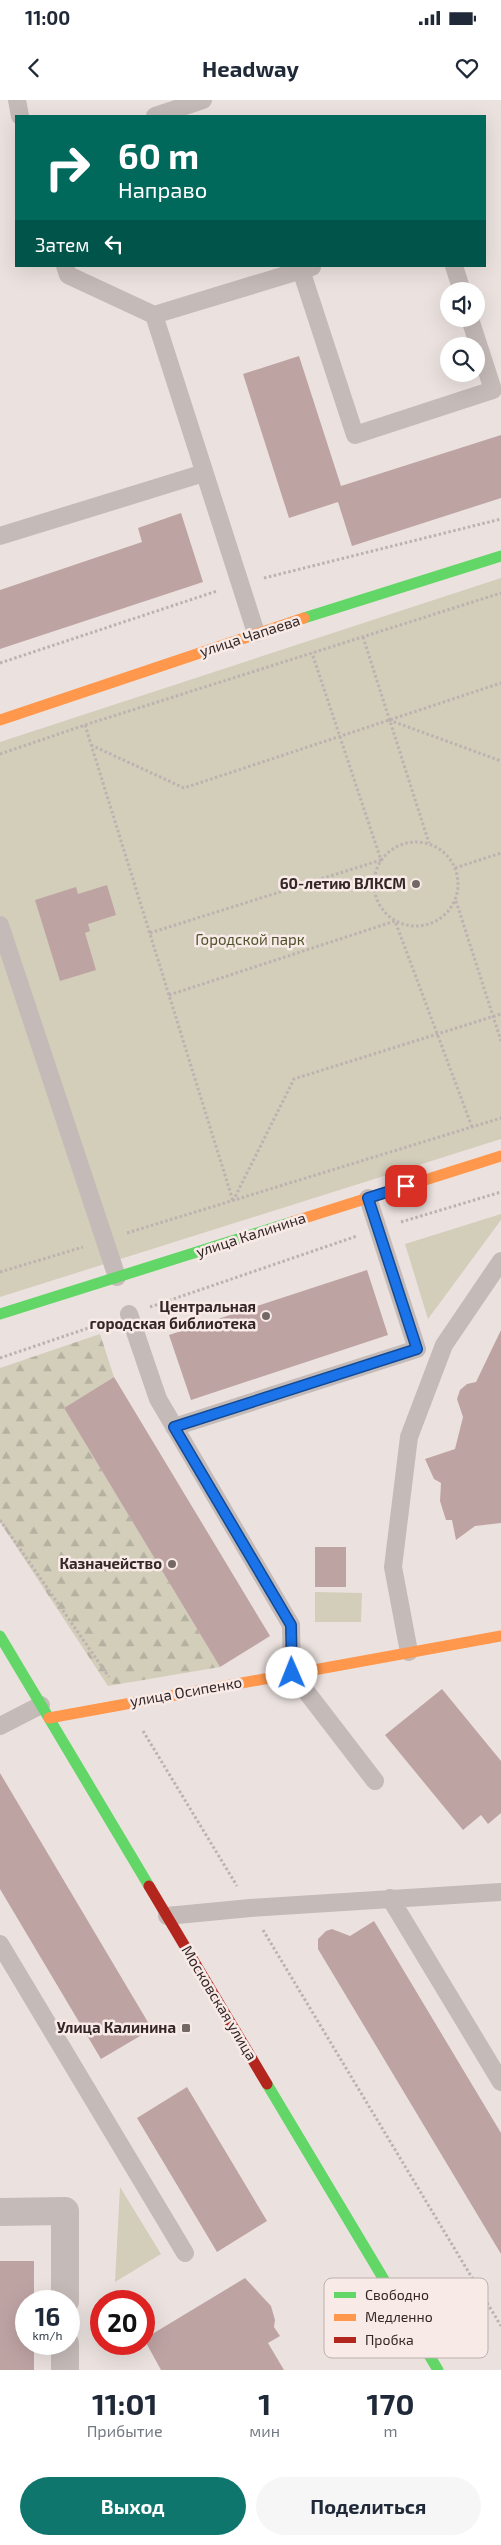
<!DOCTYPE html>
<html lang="ru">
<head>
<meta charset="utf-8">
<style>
	:root { --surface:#fff; --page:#f6f6f7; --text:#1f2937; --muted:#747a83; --accent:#0f766e }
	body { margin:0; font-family:"Exo 2",sans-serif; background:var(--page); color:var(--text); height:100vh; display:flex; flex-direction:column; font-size:19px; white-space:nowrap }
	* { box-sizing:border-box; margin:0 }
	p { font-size:16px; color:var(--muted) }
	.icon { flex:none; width:28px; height:28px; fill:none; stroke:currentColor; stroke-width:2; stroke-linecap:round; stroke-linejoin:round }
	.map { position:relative; height:2270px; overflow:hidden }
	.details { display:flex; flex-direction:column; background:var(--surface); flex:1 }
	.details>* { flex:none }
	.banner { position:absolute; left:15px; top:15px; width:471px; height:152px; border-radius:0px; box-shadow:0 5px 20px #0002; background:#00695c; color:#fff; overflow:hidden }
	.tools { position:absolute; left:440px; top:182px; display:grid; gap:10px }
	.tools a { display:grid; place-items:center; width:45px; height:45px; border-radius:50%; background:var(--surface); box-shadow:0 5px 20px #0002; font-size:25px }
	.speed { position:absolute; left:15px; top:2190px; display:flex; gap:10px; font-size:25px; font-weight:700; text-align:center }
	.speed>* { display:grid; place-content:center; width:65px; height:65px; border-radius:50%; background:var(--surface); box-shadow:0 5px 20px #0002; line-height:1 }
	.speed small { font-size:12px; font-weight:400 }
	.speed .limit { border:8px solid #d22; background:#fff; color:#111 }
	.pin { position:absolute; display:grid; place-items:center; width:42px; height:42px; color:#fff; margin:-21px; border-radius:10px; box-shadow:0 2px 8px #0006 }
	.me { position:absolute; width:55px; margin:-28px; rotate:359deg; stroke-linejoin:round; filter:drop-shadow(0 0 4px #0008) }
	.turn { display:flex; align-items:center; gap:18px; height:105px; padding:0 20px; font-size:22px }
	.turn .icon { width:65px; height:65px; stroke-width:2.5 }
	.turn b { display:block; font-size:35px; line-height:42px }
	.then { display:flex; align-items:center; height:48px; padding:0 20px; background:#0003; gap:10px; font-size:19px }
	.eta { display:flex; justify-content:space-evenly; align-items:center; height:85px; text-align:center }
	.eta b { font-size:30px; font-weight:700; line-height:35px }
	.cta { display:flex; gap:10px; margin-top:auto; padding:10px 20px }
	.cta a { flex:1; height:58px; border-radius:30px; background:var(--accent); color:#fff; font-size:20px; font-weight:700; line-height:58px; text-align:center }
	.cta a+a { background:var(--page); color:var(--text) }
	.status { display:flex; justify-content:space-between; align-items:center; height:35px; padding:0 25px; background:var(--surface); direction:ltr }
	.status svg { height:14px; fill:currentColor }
	header { display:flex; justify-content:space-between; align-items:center; height:65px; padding:0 20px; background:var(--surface); font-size:22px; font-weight:700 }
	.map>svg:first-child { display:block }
	.forest { fill:url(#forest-firs) }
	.park { fill:#d2ceba }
	.building { fill:#bea3a3 }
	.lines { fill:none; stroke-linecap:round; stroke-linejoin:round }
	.path { stroke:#bcb2b1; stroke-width:3; stroke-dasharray:2.5 2.5; stroke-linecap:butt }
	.lane { stroke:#c4bab8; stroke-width:18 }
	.street { stroke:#c4bab8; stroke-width:28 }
	.fast { stroke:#63d668; stroke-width:11 }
	.slow { stroke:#ff974d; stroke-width:11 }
	.jam { stroke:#b3261e; stroke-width:11 }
	.route-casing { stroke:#114b97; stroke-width:12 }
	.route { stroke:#1a73e8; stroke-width:9 }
	.poi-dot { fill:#746867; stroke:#f8eae6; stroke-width:2 }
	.labels { text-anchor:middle; stroke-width:5; stroke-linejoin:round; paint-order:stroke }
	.street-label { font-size:15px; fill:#342727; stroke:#f8eae6 }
	.poi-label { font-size:15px; font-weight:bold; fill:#342727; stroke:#f8eae6; text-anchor:end }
	.park-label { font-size:15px; fill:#4f512c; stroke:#f8eae6 }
	.key { fill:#f8eae6; stroke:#bdb0ad; stroke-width:1 }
	.key-label { font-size:14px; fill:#342727 }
</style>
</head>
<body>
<div class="status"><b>11:00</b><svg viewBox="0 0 49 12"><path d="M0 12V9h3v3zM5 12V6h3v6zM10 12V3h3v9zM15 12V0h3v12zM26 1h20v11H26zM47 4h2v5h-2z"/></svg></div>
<header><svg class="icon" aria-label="back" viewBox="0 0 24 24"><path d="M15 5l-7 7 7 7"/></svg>Headway<svg class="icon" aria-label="heart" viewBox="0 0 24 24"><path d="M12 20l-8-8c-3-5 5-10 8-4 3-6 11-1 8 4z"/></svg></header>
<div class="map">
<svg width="501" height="2270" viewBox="0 0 501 2270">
	<defs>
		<pattern id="forest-firs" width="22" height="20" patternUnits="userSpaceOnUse" patternTransform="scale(1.25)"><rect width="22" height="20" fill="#d2ceba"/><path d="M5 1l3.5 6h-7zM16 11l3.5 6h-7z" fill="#b5b1a0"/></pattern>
	</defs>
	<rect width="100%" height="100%" fill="#ebe2df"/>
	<path class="forest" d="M 100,1234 L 114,1277 L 64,1308 L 220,1567 L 108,1586 L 0,1422 L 0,1268 Z"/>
	<path class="park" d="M 501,478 L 501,1039 L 0,1197 L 0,642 Z
		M 501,1114 L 501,1120 L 428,1219 L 405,1144 Z
		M 315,1492 L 362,1493 L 361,1522 L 315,1522 Z
		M 120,2087 L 161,2154 L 115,2182 Z"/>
	<path class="building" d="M 299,256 L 341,386 L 501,335 L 501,398 L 352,446 L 338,402 L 289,418 L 243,274 Z
		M 181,413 L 203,482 L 0,549 L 0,490 L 142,442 L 138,428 Z
		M 107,785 L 116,815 L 88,824 L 90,831 L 85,833 L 96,870 L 60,881 L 35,800 L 76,787 L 78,794 Z
		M 367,1170 L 388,1235 L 191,1300 L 169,1235 Z
		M 501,1230 L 501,1423 L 475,1426 L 456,1440 L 452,1420 L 446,1420 L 440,1401 L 441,1383 L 434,1379 L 425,1359 L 455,1349 L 463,1317 L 457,1299 L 460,1290 L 467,1284 L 476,1282 Z
		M 114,1277 L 270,1536 L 220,1567 L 64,1308 Z
		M 315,1447 L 346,1447 L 346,1487 L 315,1487 Z
		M 442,1589 L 501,1661 L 501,1713 L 488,1724 L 481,1715 L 463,1730 L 385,1635 Z
		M 0,1673 L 152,1929 L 101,1959 L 0,1789 Z
		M 374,1821 L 501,2033 L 501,2154 L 318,1849 L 318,1839 L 326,1831 L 332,1829 L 350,1836 Z
		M 187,1987 L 267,2121 L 217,2152 L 137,2018 Z
		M 0,2161 L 34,2161 L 34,2201 L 26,2201 L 26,2244 L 34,2244 L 34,2270 L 0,2270 Z
		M 245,2178 L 271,2206 L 275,2220 L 274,2227 L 280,2236 L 268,2243 L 284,2270 L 161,2270 L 144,2239 Z"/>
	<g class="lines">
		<path class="path" d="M 264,478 L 501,419
			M 363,537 L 429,743
			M 0,563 L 217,491
			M 389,620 L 501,661
			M 85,625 L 233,1101
			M 91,645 L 184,688 L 501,583
			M 0,654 L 85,625 L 501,493
			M374 784a42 42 0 1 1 84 0a42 42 0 1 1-84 0Z
			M 455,768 L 501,753
			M 456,801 L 501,941
			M 150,833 L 381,760 L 312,553
			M 169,895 L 395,821 L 472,1027
			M 233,1101 L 294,979 L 501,914
			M 401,1122 L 501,1092
			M 127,1133 L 501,1018
			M 0,1172 L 83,1147
			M 150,1207 L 357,1136
			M 0,1258 L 106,1222
			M 0,1420 L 109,1577
			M 143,1631 L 237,1786
			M 263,1830 L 501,2226"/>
		<path class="lane" d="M 17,0 L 20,16
			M 155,16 L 203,0
			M 65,166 L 68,175 L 154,215 L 256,533
			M 454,166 L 462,191
			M 301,170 L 355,335 L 493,290 L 470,219
			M 154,215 L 312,167
			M 0,436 L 204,373
			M 0,825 L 117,1177
			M 129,1214 L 158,1299 L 291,1525 L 292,1573 L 375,1681
			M 174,1327 L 417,1249 L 368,1098
			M 409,1552 L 393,1467 L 409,1337 L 444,1245 L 501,1161
			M 0,1626 L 41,1605
			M 390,1798 L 501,1982
			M 167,1816 L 250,1808 L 501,1792
			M 0,1844 L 185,2153"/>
		<path class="street" d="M 0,2112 L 65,2111 L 65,2201
			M 65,2270 L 65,2244"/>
		<path class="fast" d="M 304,518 L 501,456
			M 0,1214 L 292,1122
			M 0,1536 L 149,1786
			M 267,1984 L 438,2270"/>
		<path class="slow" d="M 0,620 L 304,518
			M 292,1122 L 501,1056
			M 49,1618 L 501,1536"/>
		<path class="jam" d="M 149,1786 L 267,1984"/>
	</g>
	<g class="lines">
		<g class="route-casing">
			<path id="route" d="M 292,1573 L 291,1525 L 174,1327 L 417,1249 L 368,1098 L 406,1086"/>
		</g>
		<use href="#route" class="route"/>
	</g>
	<g class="poi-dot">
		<circle cx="416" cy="784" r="5"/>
		<circle cx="266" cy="1216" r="5"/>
		<circle cx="172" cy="1464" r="5"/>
		<rect x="181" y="1923" width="10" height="10" rx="2.5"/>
	</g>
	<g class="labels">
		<g class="street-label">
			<text transform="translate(250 536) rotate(-18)" y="5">улица Чапаева</text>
			<text transform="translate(251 1135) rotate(-18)" y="5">улица Калинина</text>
			<text transform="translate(186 1592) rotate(-10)" y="5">улица Осипенко</text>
			<text transform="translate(219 1903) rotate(59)" y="5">Московская улица</text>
		</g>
		<g class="poi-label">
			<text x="406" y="789">60-летию ВЛКСМ</text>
			<text x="256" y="1212">Центральная<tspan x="256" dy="17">городская библиотека</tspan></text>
			<text x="162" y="1469">Казначейство</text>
			<text x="176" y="1933">Улица Калинина</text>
		</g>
		<g class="park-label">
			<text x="250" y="845">Городской парк</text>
		</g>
	</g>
	<rect x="324" y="2178" width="164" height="80" rx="8" class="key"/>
	<rect x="334" y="2192" width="22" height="6" fill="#63d668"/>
	<rect x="334" y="2214" width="22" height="7" fill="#ff974d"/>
	<rect x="334" y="2237" width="22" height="6" fill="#b3261e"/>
	<g class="key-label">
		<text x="365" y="2200">Свободно</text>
		<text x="365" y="2222">Медленно</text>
		<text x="365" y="2245">Пробка</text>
	</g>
</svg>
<div class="tools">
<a><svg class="icon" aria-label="sound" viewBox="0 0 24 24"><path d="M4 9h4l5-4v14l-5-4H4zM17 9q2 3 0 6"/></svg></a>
<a><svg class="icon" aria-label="search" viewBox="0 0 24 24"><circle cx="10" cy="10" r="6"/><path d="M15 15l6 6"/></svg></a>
</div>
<div class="speed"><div>16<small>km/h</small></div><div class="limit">20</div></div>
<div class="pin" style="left:406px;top:1086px;background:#d93025"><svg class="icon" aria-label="arrive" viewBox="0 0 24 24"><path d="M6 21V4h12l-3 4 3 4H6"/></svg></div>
<svg class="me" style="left:292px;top:1573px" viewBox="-20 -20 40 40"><circle r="19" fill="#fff"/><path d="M0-13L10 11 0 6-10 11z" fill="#1a73e8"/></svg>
<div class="banner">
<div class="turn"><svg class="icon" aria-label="right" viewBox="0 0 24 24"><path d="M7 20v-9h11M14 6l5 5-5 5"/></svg><div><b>60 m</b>Направо</div></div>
<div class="then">Затем<svg class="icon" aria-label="left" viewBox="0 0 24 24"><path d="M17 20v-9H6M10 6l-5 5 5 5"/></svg></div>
</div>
</div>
<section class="details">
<div class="eta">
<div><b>11:01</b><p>Прибытие</p></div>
<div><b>1</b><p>мин</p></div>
<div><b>170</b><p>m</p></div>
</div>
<div class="cta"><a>Выход</a><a>Поделиться</a></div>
</section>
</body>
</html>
